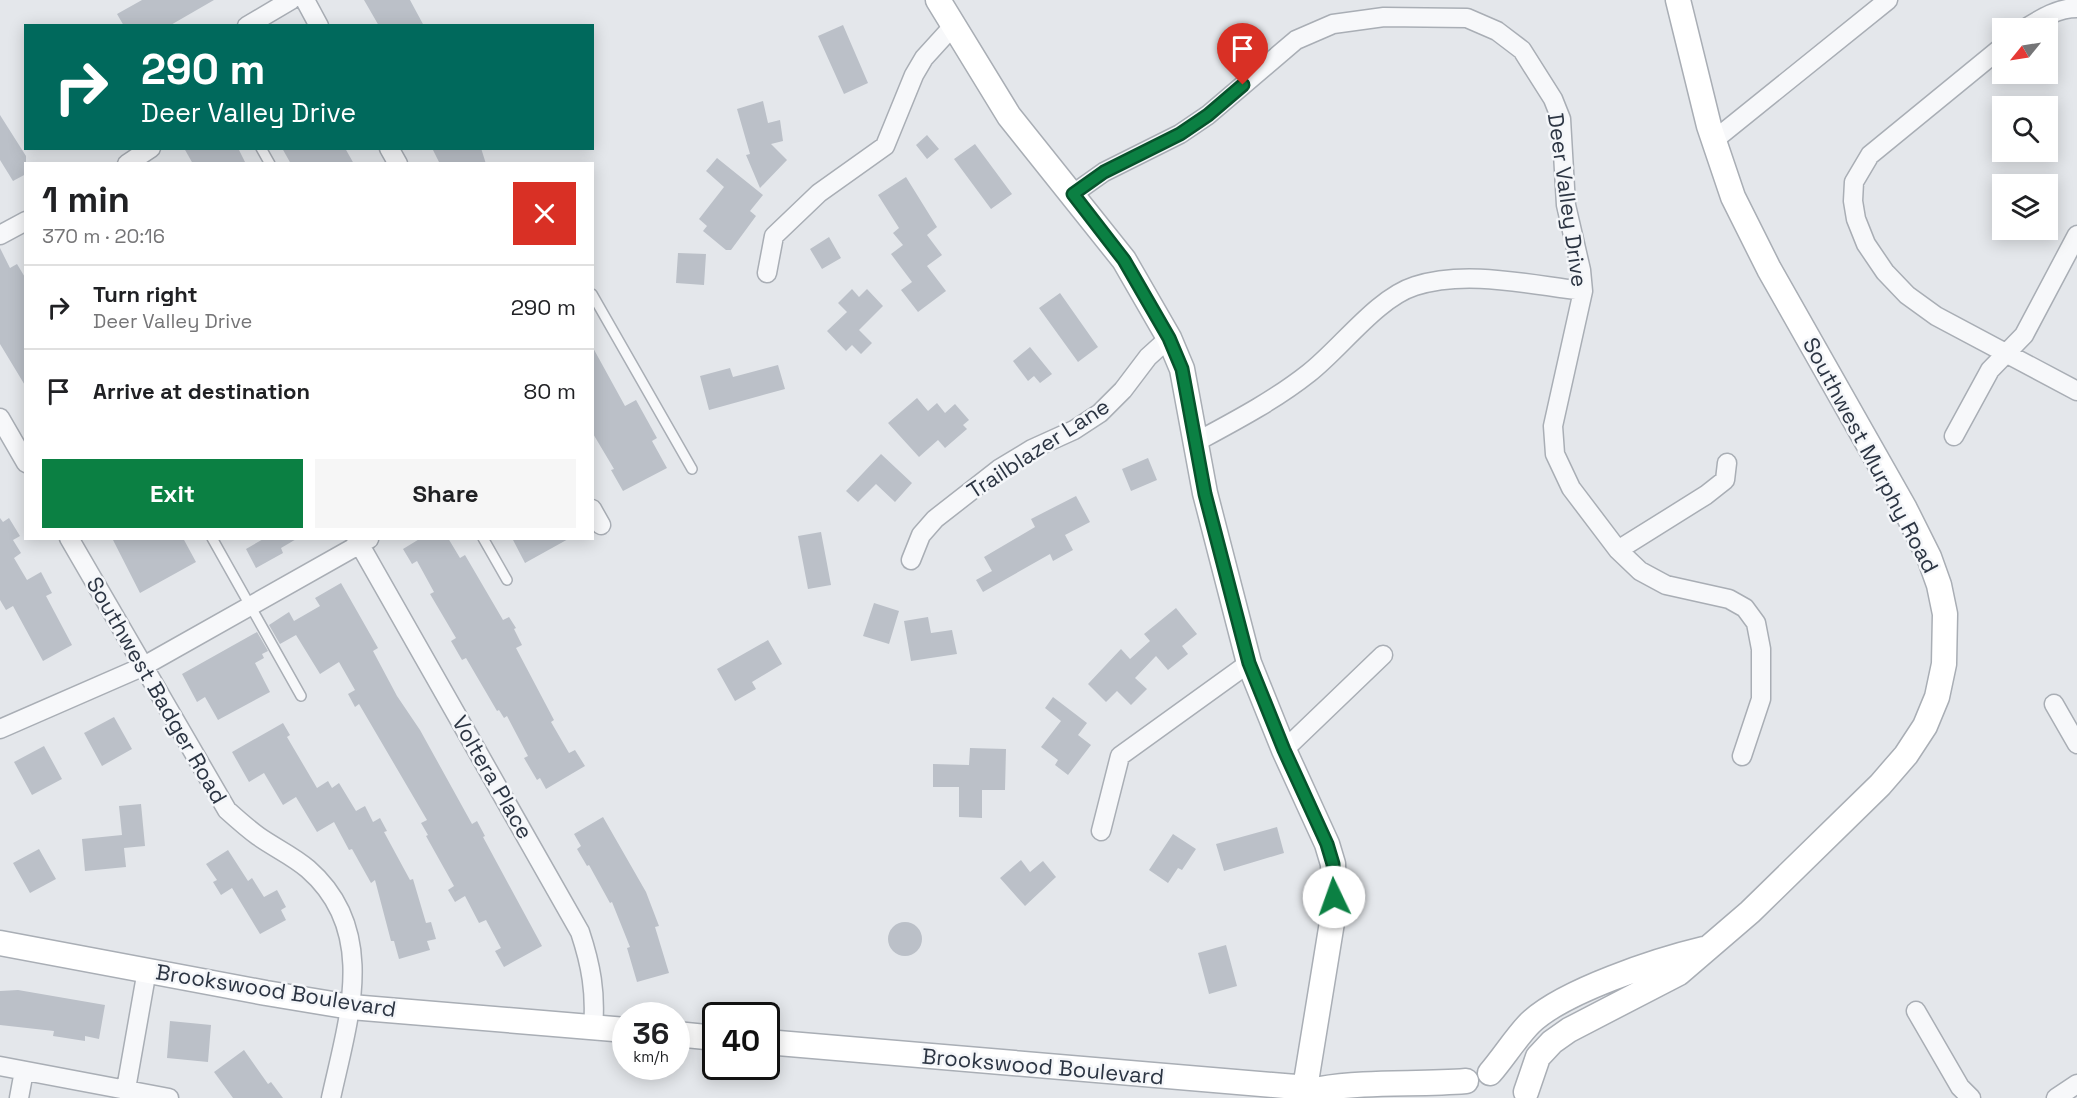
<!DOCTYPE html>
<html lang="en">
<head>
<meta charset="utf-8">
<style>
	:root { --surface:#fff; --page:#f6f6f6; --text:#202124; --muted:#757577; --line:#e0e0e0; --accent:#0b8043 }
	body { margin:0; font-family:"Space Grotesk",sans-serif; background:var(--page); color:var(--text); height:100vh; display:flex; flex-direction:column; font-size:22px; white-space:nowrap }
	* { box-sizing:border-box; margin:0 }
	p { font-size:20px; color:var(--muted) }
	.icon { flex:none; width:33px; height:33px; fill:none; stroke:currentColor; stroke-width:2; stroke-linecap:round; stroke-linejoin:round }
	.map { position:relative; flex:1; overflow:hidden }
	.drawer { position:absolute; left:24px; top:162px; width:570px; height:378px; display:flex; flex-direction:column; background:var(--surface); border-radius:0px; box-shadow:0 3px 15px #0003 }
	.drawer>* { flex:none }
	.guide { position:absolute; left:24px; top:24px; width:570px; height:126px; border-radius:0px; box-shadow:0 3px 15px #0003; background:#00695c; color:#fff; overflow:hidden }
	.needle { width:39px; rotate:240deg }
	.tools { position:absolute; left:1992px; top:18px; display:grid; gap:12px }
	.tools a { display:grid; place-items:center; width:66px; height:66px; border-radius:0px; background:var(--surface); box-shadow:0 3px 15px #0003; font-size:30px }
	.speed { position:absolute; left:612px; top:1002px; display:flex; gap:12px; font-size:30px; font-weight:700; text-align:center }
	.speed>* { display:grid; place-content:center; width:78px; height:78px; border-radius:50%; background:var(--surface); box-shadow:0 3px 15px #0003; line-height:1 }
	.speed small { font-size:15px; font-weight:400 }
	.speed .limit { border:3px solid #111; border-radius:9px; background:#fff; color:#111 }
	.pin { position:absolute; display:grid; place-items:center; width:51px; height:51px; color:#fff; margin:-62px -26px; border-radius:50% 50% 50% 0; rotate:-45deg; box-shadow:0 0 6px #0007 }
	.pin .icon { rotate:45deg }
	.me { position:absolute; width:66px; margin:-33px; rotate:357deg; stroke-linejoin:round; filter:drop-shadow(0 0 4px #0008) }
	.turn { display:flex; align-items:center; gap:21px; height:126px; padding:0 18px; font-size:27px }
	.turn .icon { width:78px; height:78px; stroke-width:2.5 }
	.turn b { display:block; font-size:42px; line-height:51px }
	.round { display:grid; place-items:center; flex:none; width:63px; height:63px; border-radius:0px; background:var(--page) }
	.overview { display:flex; align-items:center; justify-content:space-between; height:102px; padding:0 18px }
	h1 { font-size:36px; font-weight:700; line-height:45px }
	.primary-button { display:flex; gap:12px; margin-top:auto; padding:12px 18px }
	.primary-button a { flex:1; height:69px; border-radius:0px; background:var(--accent); color:#fff; font-size:24px; font-weight:700; line-height:69px; text-align:center }
	.primary-button a+a { background:var(--page); color:var(--text) }
	ul { padding:0; list-style:none }
	li { display:flex; align-items:center; gap:18px; height:84px; padding:0 18px; border-top:2px solid var(--line) }
	li div { flex:1 }
	li b { display:block; font-size:22px }
	li em { font-style:normal }
	.map>svg:first-child { display:block }
	.building { fill:#bbc0c8 }
	.lines { fill:none; stroke-linecap:round; stroke-linejoin:round }
	.lane-casing { stroke:#a9aeb5; stroke-width:12 }
	.street-casing { stroke:#a9aeb5; stroke-width:21 }
	.secondary-casing { stroke:#a9aeb5; stroke-width:27 }
	.lane { stroke:#f7f8fa; stroke-width:9 }
	.street { stroke:#f7f8fa; stroke-width:18 }
	.secondary { stroke:#fff; stroke-width:24 }
	.route-casing { stroke:#07532c; stroke-width:15 }
	.route { stroke:#0b8043; stroke-width:10 }
	.labels { text-anchor:middle; stroke-width:5; stroke-linejoin:round; paint-order:stroke }
	.street-label { font-size:22px; fill:#2c3543; stroke:#f4f6f9 }
</style>
</head>
<body>
<div class="map">
<svg width="2077" height="1098" viewBox="0 0 2077 1098">
	<rect width="100%" height="100%" fill="#e4e7eb"/>
	<path class="building" d="M 142,0 L 214,0 L 169,26 L 124,26 L 117,14 Z
		M 364,0 L 410,0 L 424,26 L 379,26 Z
		M 843,25 L 868,83 L 844,94 L 818,36 Z
		M 763,101 L 768,123 L 780,120 L 783,141 L 771,144 L 787,160 L 760,188 L 746,155 L 750,154 L 737,109 Z
		M 0,115 L 26,156 L 26,174 L 13,181 L 0,160 Z
		M 927,135 L 939,149 L 927,159 L 916,145 Z
		M 975,144 L 1012,194 L 991,209 L 954,159 Z
		M 184,148 L 238,148 L 246,164 L 193,164 Z
		M 282,148 L 345,148 L 354,164 L 291,164 Z
		M 432,148 L 481,148 L 486,164 L 440,164 Z
		M 717,158 L 763,195 L 750,211 L 756,216 L 731,250 L 726,250 L 703,231 L 707,226 L 699,219 L 724,187 L 706,171 Z
		M 906,177 L 937,227 L 927,235 L 942,255 L 927,266 L 946,291 L 918,312 L 901,290 L 912,282 L 891,254 L 903,245 L 893,233 L 899,228 L 878,195 Z
		M 829,237 L 841,258 L 822,269 L 810,249 Z
		M 0,248 L 10,268 L 17,264 L 26,279 L 26,387 L 0,344 Z
		M 678,253 L 706,254 L 704,285 L 676,283 Z
		M 852,289 L 859,297 L 867,289 L 883,306 L 859,330 L 872,343 L 861,354 L 852,345 L 846,351 L 827,331 L 847,312 L 838,303 Z
		M 1060,293 L 1098,347 L 1078,362 L 1039,308 Z
		M 592,346 L 625,406 L 636,400 L 657,438 L 652,441 L 667,468 L 623,491 L 611,470 L 614,469 L 592,432 Z
		M 1030,347 L 1052,374 L 1040,383 L 1034,376 L 1028,381 L 1013,361 Z
		M 778,365 L 785,389 L 709,410 L 700,376 L 730,368 L 733,377 Z
		M 917,398 L 928,411 L 937,403 L 945,413 L 955,404 L 969,420 L 963,425 L 967,429 L 945,448 L 938,440 L 919,457 L 888,423 Z
		M 881,454 L 912,483 L 895,502 L 876,484 L 858,502 L 846,491 Z
		M 1148,458 L 1157,480 L 1131,491 L 1122,469 Z
		M 1076,496 L 1090,522 L 1065,535 L 1073,550 L 1053,561 L 1050,554 L 983,592 L 976,580 L 992,571 L 984,557 L 1035,527 L 1031,519 Z
		M 0,518 L 3,522 L 9,518 L 20,536 L 13,540 L 21,553 L 14,558 L 27,580 L 41,572 L 52,593 L 46,596 L 72,645 L 43,661 L 13,606 L 6,610 L 0,600 Z
		M 821,532 L 831,585 L 808,589 L 798,536 Z
		M 112,538 L 183,538 L 196,562 L 140,593 Z
		M 265,538 L 298,538 L 281,548 L 283,553 L 256,568 L 246,549 Z
		M 421,538 L 448,538 L 460,558 L 465,555 L 503,620 L 509,617 L 516,628 L 514,629 L 522,645 L 516,648 L 554,720 L 551,722 L 569,753 L 575,750 L 585,766 L 546,789 L 540,778 L 537,780 L 524,758 L 528,756 L 507,716 L 504,718 L 499,710 L 497,711 L 466,658 L 462,660 L 451,641 L 456,638 L 430,594 L 434,592 L 417,561 L 412,564 L 403,549 Z
		M 512,538 L 570,538 L 525,563 Z
		M 341,583 L 378,648 L 373,651 L 397,696 L 420,730 L 472,824 L 477,821 L 485,836 L 483,837 L 542,946 L 504,967 L 495,951 L 501,948 L 486,920 L 479,923 L 465,896 L 455,902 L 448,890 L 454,886 L 426,836 L 428,835 L 421,823 L 427,820 L 359,704 L 355,707 L 348,694 L 355,690 L 339,662 L 320,674 L 296,635 L 280,644 L 269,625 L 289,612 L 294,621 L 320,606 L 315,598 Z
		M 874,603 L 899,611 L 889,644 L 863,636 Z
		M 1176,608 L 1197,634 L 1182,646 L 1188,654 L 1168,670 L 1156,656 L 1135,678 L 1147,689 L 1131,705 L 1117,691 L 1106,702 L 1088,684 L 1121,649 L 1130,659 L 1150,641 L 1144,634 Z
		M 928,617 L 931,633 L 952,630 L 957,654 L 911,661 L 904,621 Z
		M 257,632 L 268,651 L 262,654 L 264,658 L 255,663 L 270,692 L 218,720 L 205,697 L 197,702 L 182,674 Z
		M 768,640 L 782,664 L 752,682 L 756,689 L 735,701 L 717,669 Z
		M 1053,697 L 1087,723 L 1078,735 L 1091,745 L 1068,775 L 1055,765 L 1058,760 L 1041,747 L 1061,721 L 1045,708 Z
		M 114,717 L 132,749 L 102,766 L 84,733 Z
		M 283,723 L 290,735 L 287,737 L 317,788 L 328,781 L 332,788 L 339,783 L 356,811 L 365,806 L 373,822 L 380,818 L 387,831 L 384,832 L 410,880 L 413,879 L 426,923 L 431,922 L 436,939 L 427,941 L 430,950 L 399,959 L 394,941 L 391,941 L 375,880 L 371,883 L 352,849 L 349,850 L 334,822 L 317,832 L 296,797 L 283,805 L 264,773 L 249,782 L 232,752 Z
		M 44,746 L 62,779 L 32,795 L 14,762 Z
		M 970,748 L 1006,749 L 1005,790 L 982,790 L 982,818 L 959,817 L 959,787 L 933,787 L 933,764 L 969,765 Z
		M 141,804 L 145,846 L 124,848 L 126,867 L 85,871 L 82,839 L 122,835 L 119,806 Z
		M 603,817 L 646,892 L 659,926 L 655,927 L 669,973 L 637,982 L 627,948 L 630,947 L 612,902 L 610,903 L 589,865 L 587,866 L 577,849 L 581,846 L 574,834 Z
		M 1277,827 L 1284,853 L 1224,871 L 1216,844 Z
		M 1173,834 L 1196,849 L 1182,870 L 1178,868 L 1168,883 L 1149,870 Z
		M 39,849 L 56,879 L 30,893 L 13,863 Z
		M 228,850 L 248,881 L 252,878 L 264,897 L 277,890 L 286,907 L 281,910 L 286,920 L 260,934 L 232,888 L 221,895 L 213,882 L 217,880 L 206,864 Z
		M 1021,860 L 1030,872 L 1043,861 L 1056,877 L 1025,906 L 1000,878 Z
		M888 939a17 17 0 1 1 34 0a17 17 0 1 1-34 0Z
		M 1226,945 L 1237,986 L 1209,994 L 1198,953 Z
		M 18,990 L 105,1005 L 99,1039 L 85,1036 L 85,1041 L 53,1036 L 54,1031 L 0,1025 L 0,991 Z
		M 170,1021 L 211,1025 L 208,1062 L 167,1058 Z
		M 244,1050 L 268,1084 L 271,1082 L 283,1098 L 233,1098 L 214,1072 Z"/>
	<g class="lines">
		<g class="lane-casing">
			<path id="lane" d="M 261,148 L 270,164
				M 592,294 L 692,469
				M 212,538 L 301,696
				M 483,538 L 507,580"/>
		</g>
		<g class="street-casing">
			<path id="street" d="M 305,0 L 319,26
				M 247,26 L 291,0
				M 2026,28 C 2042,18 2058,8 2077,8
				M 2002,47 L 1870,155 L 1854,182 L 1853,201 L 1856,219 L 1866,244 L 1885,272 L 1907,295 L 1936,316 L 2077,391
				M 1713,141 L 1888,0
				M 389,148 L 398,164
				M 127,164 L 151,148
				M 1073,194 L 1104,172 L 1180,134 L 1208,115 L 1296,40 L 1333,24 L 1384,17 L 1467,18 L 1497,31 L 1522,50 L 1553,99 L 1561,119 L 1566,205 L 1581,270 L 1583,291 L 1553,426 L 1555,454 L 1571,488 L 1618,550 L 1640,571 L 1666,585 L 1729,599 L 1745,608 L 1756,623 L 1761,649 L 1761,699 L 1742,756
				M 0,235 L 26,221
				M 767,273 L 774,236 L 819,193 L 885,146 L 914,75 L 924,58 L 954,25
				M 0,418 L 26,463
				M 1954,436 L 1990,370 L 2024,335 L 2077,235
				M 1196,442 C 1235,421 1275,400 1309,373 C 1341,348 1377,298 1415,286 C 1467,269 1530,285 1583,291
				M 592,509 L 601,525
				M 69,538 L 227,810 C 237,819 247,828 258,836 C 275,848 293,856 308,869 C 379,931 348,1020 331,1098
				M 356,538 L 580,932 C 591,965 596,993 593,1027
				M 1618,550 L 1706,495 L 1725,480 L 1727,463
				M 911,560 L 921,535 L 935,519 L 999,469 L 1032,449 L 1074,430 L 1100,413 L 1123,390 L 1148,357 L 1169,338
				M 2054,704 L 2077,744
				M 0,729 L 142,667 L 369,539
				M 1284,750 L 1383,655
				M 1101,831 L 1120,756 L 1249,663
				M 1916,1011 L 1960,1087 L 1971,1098
				M 0,1066 L 169,1098
				M 126,1089 L 147,970
				M 19,1098 L 24,1071
				M 2056,1098 L 2077,1084"/>
		</g>
		<g class="secondary-casing">
			<path id="secondary" d="M 938,0 L 1009,116 L 1124,260 L 1169,338 L 1182,369 L 1205,493 L 1249,663 L 1284,750 L 1327,844 L 1333,864 L 1334,910 L 1305,1088
				M 0,943 L 266,993 L 351,1007 L 626,1030
				M 676,1034 L 716,1038
				M 766,1042 L 1320,1089 C 1368,1081 1417,1085 1466,1081
				M 1490,1073 C 1503,1058 1517,1036 1530,1023 C 1563,991 1658,960 1704,949
				M 1526,1092 L 1538,1057 L 1552,1042 L 1569,1030 L 1679,973 L 1750,912 L 1880,785 L 1906,755 L 1925,726 L 1937,697 L 1944,664 L 1945,614 L 1939,585 L 1929,557 L 1905,509 L 1769,269 L 1733,197 L 1709,126 L 1678,0"/>
		</g>
		<use href="#lane" class="lane"/>
		<use href="#street" class="street"/>
		<use href="#secondary" class="secondary"/>
	</g>
	<g class="lines">
		<g class="route-casing">
			<path id="route" d="M 1243,85 L 1208,115 L 1180,134 L 1104,172 L 1073,194 L 1124,260 L 1169,338 L 1182,369 L 1205,494 L 1249,663 L 1284,750 L 1327,844 L 1333,864 L 1334,897"/>
		</g>
		<use href="#route" class="route"/>
	</g>
	<g class="labels">
		<g class="street-label">
			<text transform="translate(1568 200) rotate(82)" y="8">Deer Valley Drive</text>
			<text transform="translate(1038 448) rotate(-33)" y="8">Trailblazer Lane</text>
			<text transform="translate(1871 455) rotate(62)" y="8">Southwest Murphy Road</text>
			<text transform="translate(157 690) rotate(60)" y="8">Southwest Badger Road</text>
			<text transform="translate(493 777) rotate(60)" y="8">Voltera Place</text>
			<text transform="translate(276 990) rotate(9)" y="8">Brookswood Boulevard</text>
			<text transform="translate(1043 1066) rotate(5)" y="8">Brookswood Boulevard</text>
		</g>
	</g>
</svg>
<div class="tools">
<a><svg class="needle" viewBox="-14 -14 28 28"><path d="M0-13l5 13h-10z" fill="#e53935"/><path d="M0 13l5-13h-10z" fill="#757577"/></svg></a>
<a><svg class="icon" aria-label="search" viewBox="0 0 24 24"><circle cx="10" cy="10" r="6"/><path d="M15 15l6 6"/></svg></a>
<a><svg class="icon" aria-label="layers" viewBox="0 0 24 24"><path d="M12 4l9 5-9 5-9-5zM3 14l9 5 9-5"/></svg></a>
</div>
<div class="speed"><div>36<small>km/h</small></div><div class="limit">40</div></div>
<div class="pin" style="left:1243px;top:85px;background:#d93025"><svg class="icon" aria-label="arrive" viewBox="0 0 24 24"><path d="M6 21V4h12l-3 4 3 4H6"/></svg></div>
<svg class="me" style="left:1334px;top:897px" viewBox="-20 -20 40 40"><circle r="19" fill="#fff"/><path d="M0-13L10 11 0 6-10 11z" fill="#0b8043"/></svg>
<div class="guide">
<div class="turn"><svg class="icon" aria-label="right" viewBox="0 0 24 24"><path d="M7 20v-9h11M14 6l5 5-5 5"/></svg><div><b>290 m</b>Deer Valley Drive</div></div>
</div>
<section class="drawer">
<div class="overview"><div><h1>1 min</h1><p>370 m · 20:16</p></div><a class="round" style="background:#d93025;color:#fff"><svg class="icon" aria-label="close" viewBox="0 0 24 24"><path d="M6 6l12 12M18 6L6 18"/></svg></a></div>
<ul>
<li><svg class="icon" aria-label="right" viewBox="0 0 24 24"><path d="M7 20v-9h11M14 6l5 5-5 5"/></svg><div><b>Turn right</b><p>Deer Valley Drive</p></div><em>290 m</em></li>
<li><svg class="icon" aria-label="arrive" viewBox="0 0 24 24"><path d="M6 21V4h12l-3 4 3 4H6"/></svg><div><b>Arrive at destination</b></div><em>80 m</em></li>
</ul>
<div class="primary-button"><a>Exit</a><a>Share</a></div>
</section>
</div>
</body>
</html>
